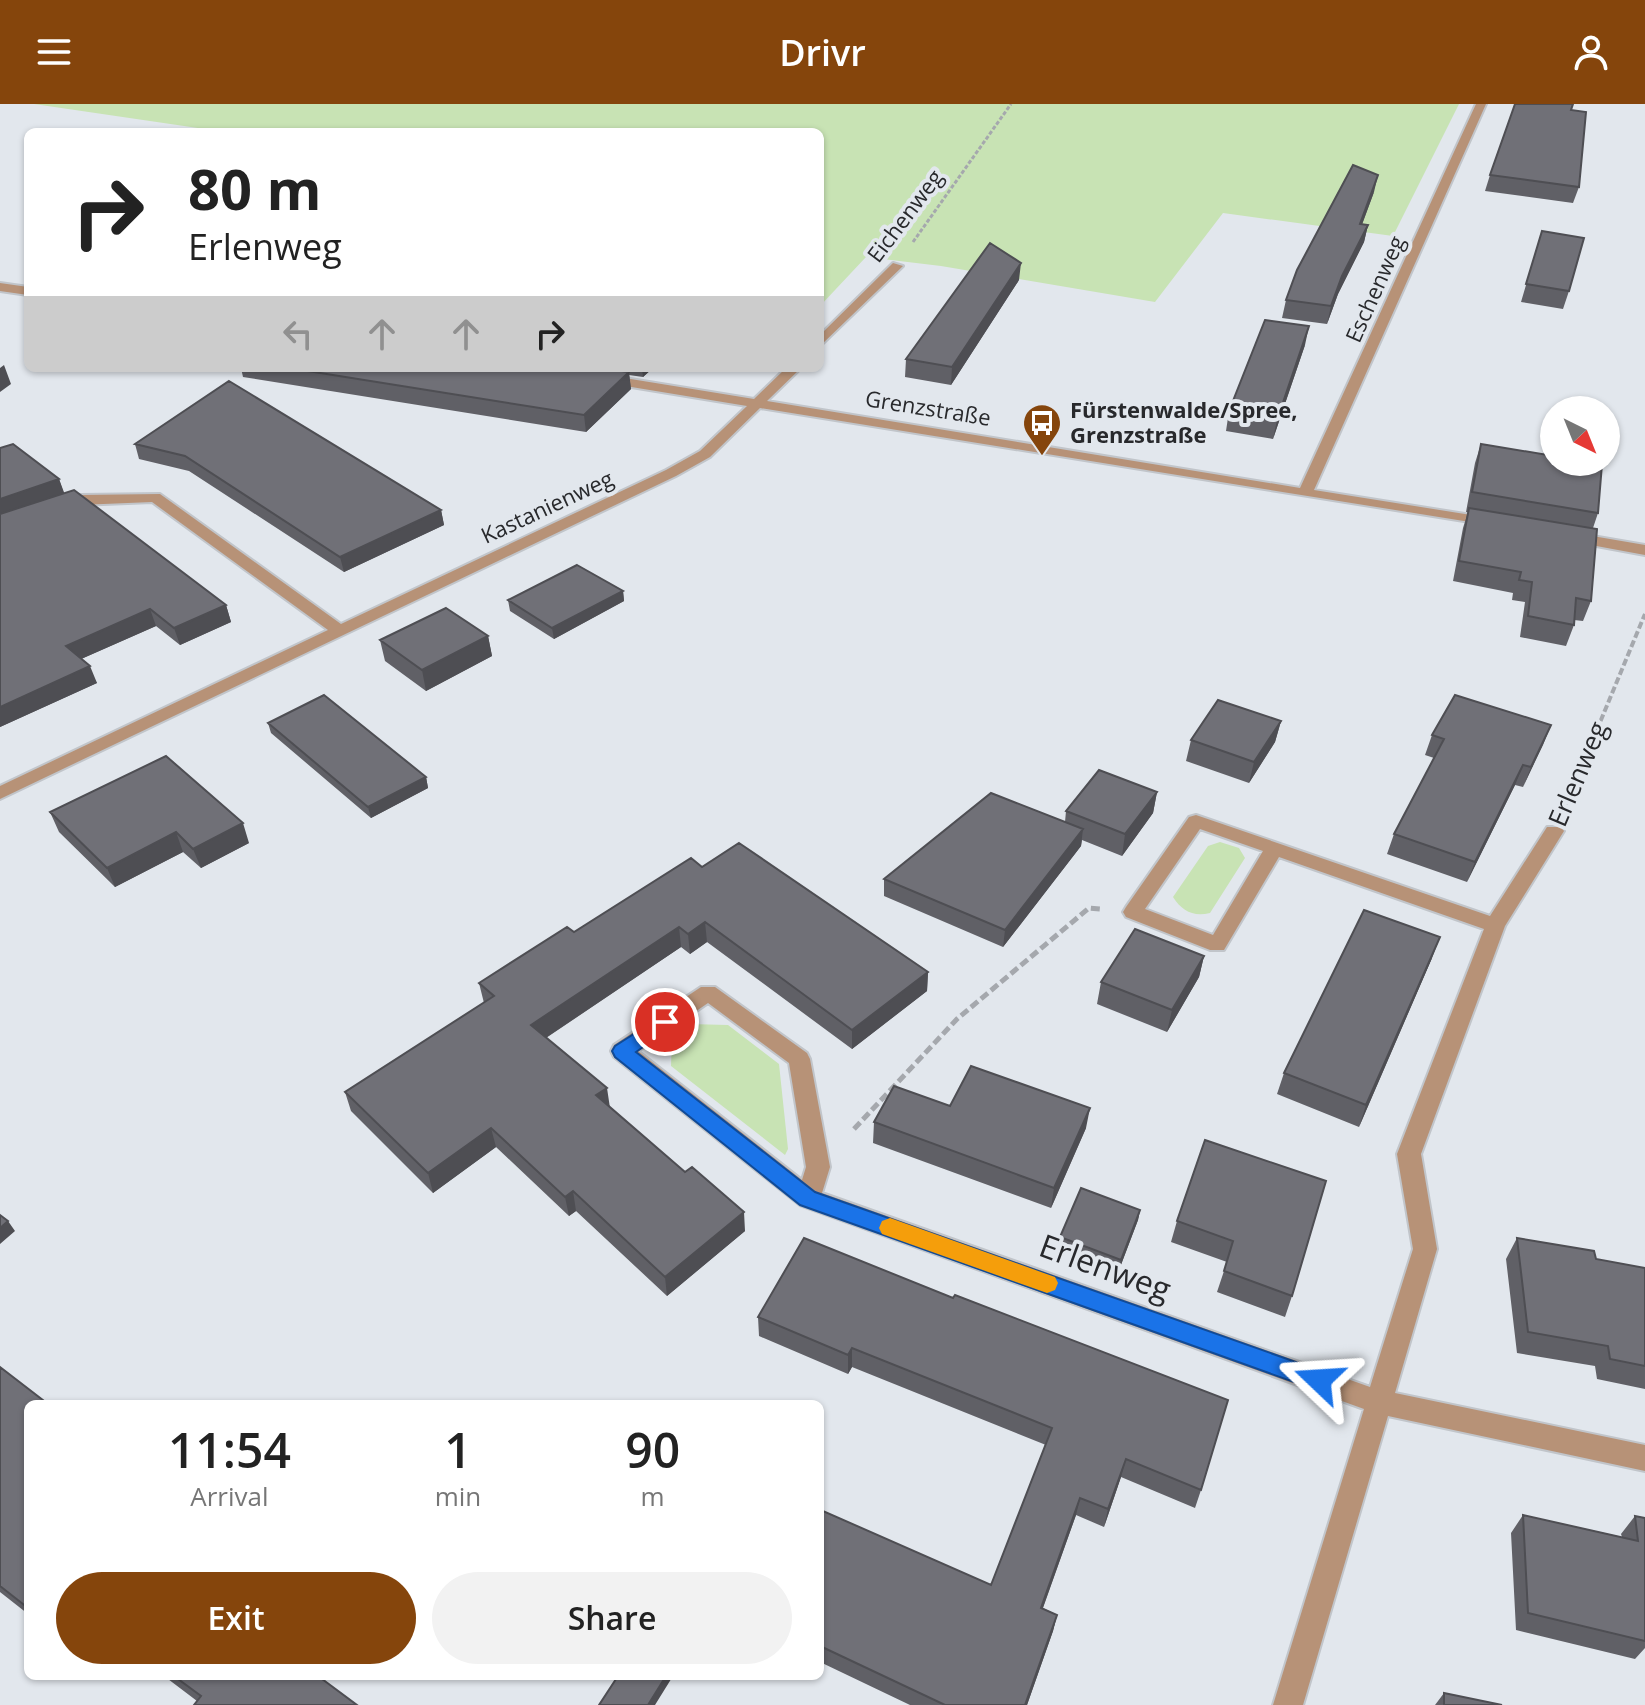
<!DOCTYPE html>
<html lang="en">
<head>
<meta charset="utf-8">
<style>
	:root { --surface:#fff; --page:#f2f2f2; --text:#222; --muted:#767676; --accent:#85450c }
	body { margin:0; font-family:"Open Sans",sans-serif; background:var(--page); color:var(--text); height:100vh; display:flex; flex-direction:column; font-size:30px; white-space:nowrap }
	* { box-sizing:border-box; margin:0 }
	p { font-size:26px; color:var(--muted) }
	.icon { flex:none; width:44px; height:44px; fill:none; stroke:currentColor; stroke-width:2; stroke-linecap:round; stroke-linejoin:round }
	.map { position:relative; flex:1; overflow:hidden }
	.panel { position:absolute; left:24px; top:1296px; width:800px; height:280px; display:flex; flex-direction:column; background:var(--surface); border-radius:12px; box-shadow:0 2px 6px #0004 }
	.panel>* { flex:none }
	.banner { position:absolute; left:24px; top:24px; width:800px; height:244px; border-radius:12px; box-shadow:0 2px 6px #0004; background:#fff; color:var(--text); overflow:hidden }
	.needle { width:52px; rotate:137deg }
	.tools { position:absolute; left:1540px; top:292px; display:grid; gap:16px }
	.tools a { display:grid; place-items:center; width:80px; height:80px; border-radius:50%; background:var(--surface); box-shadow:0 2px 6px #0004; font-size:40px }
	.pin { position:absolute; display:grid; place-items:center; width:68px; height:68px; color:#fff; margin:-34px; border:4px solid #fff; border-radius:50%; box-shadow:0 2px 8px #0007 }
	.me { position:absolute; width:88px; margin:-44px; rotate:290deg; stroke-linejoin:round; filter:drop-shadow(0 0 6px #0008) }
	.turn { display:flex; align-items:center; gap:28px; height:168px; padding:0 32px; font-size:36px }
	.turn .icon { width:104px; height:104px; stroke-width:2.5 }
	.turn b { display:block; font-size:56px; line-height:68px }
	.lanes { display:flex; align-items:center; height:76px; padding:0 32px; background:#0003; justify-content:center; gap:40px; direction:ltr }
	.lanes .off { opacity:.35 }
	.eta { display:flex; justify-content:space-evenly; align-items:center; height:136px; text-align:center }
	.eta b { font-size:48px; font-weight:600; line-height:56px }
	.action { display:flex; gap:16px; margin-top:auto; padding:16px 32px }
	.action a { flex:1; height:92px; border-radius:48px; background:var(--accent); color:#fff; font-size:32px; font-weight:600; line-height:92px; text-align:center }
	.action a+a { background:var(--page); color:var(--text) }
	header { display:flex; justify-content:space-between; align-items:center; height:104px; padding:0 32px; background:var(--accent); color:#fff; font-size:36px; font-weight:600 }
	.map>svg:first-child { display:block }
	.green { fill:#c8e3b4 }
	.lines { fill:none; stroke-linecap:round; stroke-linejoin:round }
	.minor-casing { stroke:#c1c5ca; stroke-width:4 }
	.path-far2 { stroke:#a5a8ad; stroke-width:3; stroke-dasharray:4 2; stroke-linecap:butt }
	.path-far1 { stroke:#a5a8ad; stroke-width:4; stroke-dasharray:7 3; stroke-linecap:butt }
	.path { stroke:#a5a8ad; stroke-width:5; stroke-dasharray:9 4; stroke-linecap:butt }
	.minor { fill:#b79277; fill-rule:evenodd }
	.wall { fill:#606066 }
	.shaded-wall { fill:#4e4e53 }
	.building { fill:#707077; stroke:#4e4e53; stroke-width:2 }
	.route { fill:#1a73e8; stroke:#114b97; stroke-width:2 }
	.slow { fill:#f59e0b }
	.labels { text-anchor:middle; stroke-width:8; stroke-linejoin:round; paint-order:stroke }
	.far-street-label { font-size:22px; fill:#28292c; stroke:#e2e7ed }
	.far-poi-label { font-size:22px; font-weight:bold; fill:#28292c; stroke:#e2e7ed; text-anchor:start }
	.street-label { font-size:26px; fill:#28292c; stroke:#e2e7ed }
	.near-street-label { font-size:32px; fill:#28292c; stroke:#e2e7ed }
</style>
</head>
<body>
<header><svg class="icon" aria-label="menu" viewBox="0 0 24 24"><path d="M4 6h16M4 12h16M4 18h16"/></svg>Drivr<svg class="icon" aria-label="person" viewBox="0 0 24 24"><circle cx="12" cy="8" r="4"/><path d="M4 21q1-7 8-7t8 7"/></svg></header>
<div class="map">
<svg width="1645" height="1601" viewBox="0 0 1645 1601">
	<rect width="100%" height="100%" fill="#e2e7ed"/>
	<path class="green" d="M 34,0 L 1459,0 L 1393,132 L 1223,109 L 1155,198 L 941,162 L 866,153 L 820,202 L 820,28 L 225,28 Z
		M 1220,738 L 1239,744 L 1245,754 L 1210,809 C 1193,813 1182,807 1173,793 L 1208,742 Z
		M 689,920 L 728,921 L 779,960 L 788,1045 L 785,1051 L 671,962 L 672,932 Z"/>
	<g class="lines">
		<g class="minor-casing">
			<path id="minor" d="M 1476,0 L 1486,0 L 1314,386 L 1490,414 L 1498,419 L 1495,422 L 760,304 L 710,353 L 676,372 L 0,695 L 0,682 L 328,526 L 152,398 L 55,402 L 53,399 L 81,391 L 160,390 L 341,520 L 666,366 L 700,347 L 747,302 L 601,278 L 599,275 L 606,271 L 754,295 L 786,264 L 801,264 L 767,297 L 1300,384 Z
				M 893,159 L 903,162 L 820,242 L 820,231 Z
				M 0,179 L 28,183 L 28,191 L 0,187 Z
				M 1569,428 L 1645,441 L 1645,451 L 1564,436 L 1561,433 Z
				M 1196,711 L 1490,812 L 1547,723 L 1561,723 L 1564,727 L 1505,822 L 1421,1050 L 1437,1145 L 1395,1289 L 1645,1341 L 1645,1367 L 1388,1312 L 1303,1601 L 1273,1601 L 1364,1305 L 800,1101 L 614,953 L 611,947 L 614,941 L 701,883 L 715,883 L 807,949 L 810,955 L 830,1063 L 822,1089 L 1370,1283 L 1413,1145 L 1397,1050 L 1484,825 L 1279,753 L 1224,846 L 1210,846 L 1126,813 L 1123,808 L 1126,803 L 1189,713 ZM 1200,725 L 1263,747 L 1213,831 L 1145,805 ZM 708,899 L 789,959 L 806,1063 L 802,1076 L 638,947 Z"/>
		</g>
		<path class="path-far2" d="M 913,138 L 1011,0"/>
		<path class="path-far1" d="M 1566,700 L 1645,510"/>
		<path class="path" d="M 854,1025 L 957,915 L 1089,804 L 1100,805"/>
		<use href="#minor" class="minor"/>
	</g>
	<path class="wall" d="M 1571,6 L 1579,83 L 1573,99 L 1485,87 L 1490,71 Z
		M 1374,88 L 1362,120 L 1368,121 L 1364,138 L 1338,190 L 1327,220 L 1282,214 L 1286,196 Z
		M 1542,127 L 1569,187 L 1563,205 L 1521,198 Z
		M 1019,176 L 951,281 L 905,273 L 906,255 Z
		M 1305,241 L 1273,335 L 1226,327 L 1229,307 Z
		M 241,264 L 653,264 L 643,273 L 629,271 L 631,285 L 586,328 L 243,273 Z
		M 135,340 L 441,406 L 444,421 L 344,468 L 189,367 L 139,355 Z
		M 1481,340 L 1598,409 L 1593,424 L 1591,497 L 1583,517 L 1574,516 L 1574,521 L 1566,542 L 1520,533 L 1525,498 L 1512,496 L 1513,489 L 1453,477 L 1463,424 L 1468,408 L 1466,408 L 1475,359 Z
		M 0,344 L 59,375 L 64,390 L 226,501 L 231,518 L 180,541 L 156,522 L 81,555 L 97,579 L 0,623 Z
		M 623,487 L 624,497 L 554,535 L 510,507 L 508,496 Z
		M 488,532 L 492,552 L 426,587 L 385,557 L 380,536 Z
		M 1281,617 L 1275,638 L 1249,679 L 1186,657 L 1191,636 Z
		M 268,619 L 426,673 L 428,684 L 371,714 L 271,629 Z
		M 1551,621 L 1523,683 L 1515,681 L 1467,778 L 1387,750 L 1394,730 L 1434,654 L 1425,651 L 1432,631 Z
		M 1157,688 L 1153,709 L 1122,752 L 1082,736 L 1081,742 L 1003,843 L 884,792 L 884,775 L 1065,718 L 1066,707 Z
		M 50,708 L 249,739 L 201,764 L 183,748 L 115,783 L 59,728 Z
		M 702,763 L 928,868 L 927,887 L 852,945 L 707,838 L 690,850 L 681,843 L 546,934 L 610,1003 L 745,1127 L 667,1192 L 576,1107 L 569,1112 L 496,1043 L 433,1089 L 351,1007 L 345,988 L 484,899 L 479,879 L 574,828 Z
		M 1204,852 L 1199,873 L 1167,928 L 1097,900 L 1101,878 Z
		M 1432,854 L 1359,1023 L 1277,990 L 1284,969 Z
		M 874,1018 L 1086,1024 L 1051,1104 L 873,1039 Z
		M 1205,1036 L 1292,1192 L 1285,1213 L 1217,1188 L 1227,1158 L 1171,1138 L 1177,1117 Z
		M 1140,1106 L 1138,1116 L 1119,1166 L 1058,1144 L 1060,1133 Z
		M 804,1134 L 1201,1386 L 1195,1404 L 1121,1373 L 1104,1423 L 1076,1411 L 1043,1504 L 1057,1511 L 1053,1527 L 1027,1601 L 910,1601 L 820,1558 L 820,1412 L 991,1481 L 1046,1341 L 852,1263 L 848,1270 L 759,1232 L 758,1213 Z
		M 1517,1134 L 1596,1155 L 1645,1164 L 1645,1285 L 1597,1275 L 1595,1262 L 1517,1249 L 1506,1155 Z
		M 0,1263 L 28,1300 L 28,1510 L 0,1488 Z
		M 1523,1411 L 1622,1433 L 1621,1430 L 1635,1412 L 1645,1414 L 1645,1544 L 1635,1555 L 1516,1526 L 1511,1429 Z
		M 164,1572 L 318,1572 L 197,1597 Z
		M 1444,1589 L 1502,1601 L 1435,1601 Z"/>
	<path class="shaded-wall" d="M 1378,71 L 1374,88 L 1356,137 L 1360,120 Z
		M 1368,121 L 1364,138 L 1338,190 L 1327,220 L 1331,202 L 1342,172 Z
		M 1021,159 L 1019,176 L 951,281 L 952,263 Z
		M 1309,222 L 1305,241 L 1273,335 L 1277,316 Z
		M 4,261 L 11,280 L 0,288 L 0,264 Z
		M 642,264 L 653,264 L 643,273 Z
		M 629,268 L 631,285 L 586,328 L 584,311 Z
		M 59,375 L 65,391 L 0,414 L 0,395 Z
		M 441,406 L 444,421 L 344,468 L 340,453 Z
		M 623,487 L 624,497 L 554,535 L 552,524 Z
		M 226,501 L 231,518 L 180,541 L 174,524 Z
		M 150,505 L 156,522 L 72,559 L 66,542 Z
		M 488,532 L 492,552 L 426,587 L 422,566 Z
		M 90,562 L 97,579 L 0,623 L 0,603 Z
		M 1281,617 L 1275,638 L 1249,679 L 1254,658 Z
		M 1551,621 L 1543,641 L 1523,683 L 1531,663 Z
		M 1523,661 L 1515,681 L 1467,778 L 1475,758 Z
		M 426,673 L 428,684 L 371,714 L 368,703 Z
		M 1157,688 L 1153,709 L 1122,752 L 1125,730 Z
		M 243,719 L 249,739 L 201,764 L 193,745 Z
		M 1083,725 L 1081,742 L 1003,843 L 1005,826 Z
		M 176,728 L 183,748 L 115,783 L 107,764 Z
		M 705,818 L 707,838 L 690,850 L 688,830 Z
		M 679,823 L 681,843 L 535,941 L 531,921 Z
		M 1440,833 L 1432,854 L 1359,1023 L 1366,1001 Z
		M 1204,852 L 1199,873 L 1167,928 L 1172,906 Z
		M 928,868 L 927,887 L 852,945 L 852,926 Z
		M 607,984 L 610,1004 L 596,991 Z
		M 1090,1004 L 1086,1024 L 1051,1104 L 1054,1084 Z
		M 491,1024 L 496,1043 L 433,1089 L 428,1069 Z
		M 573,1087 L 576,1107 L 569,1112 L 565,1093 Z
		M 1140,1106 L 1138,1116 L 1119,1166 L 1121,1156 Z
		M 744,1108 L 745,1127 L 667,1192 L 665,1173 Z
		M 8,1117 L 15,1127 L 0,1140 L 0,1124 Z
		M 852,1244 L 852,1263 L 848,1270 L 848,1251 Z
		M 1126,1355 L 1121,1373 L 1104,1423 L 1108,1405 Z
		M 1080,1394 L 1076,1411 L 1037,1520 L 1041,1504 Z
		M 1057,1511 L 1053,1527 L 1027,1601 L 1025,1601 Z
		M 666,1572 L 673,1572 L 655,1601 L 648,1601 Z"/>
	<path class="building" d="M 1515,0 L 1573,0 L 1571,6 L 1586,8 L 1579,83 L 1490,71 Z
		M 1353,61 L 1378,71 L 1360,120 L 1368,121 L 1342,172 L 1331,202 L 1286,196 L 1297,166 Z
		M 1542,127 L 1584,134 L 1569,187 L 1526,180 Z
		M 990,139 L 1021,159 L 952,263 L 906,255 Z
		M 1265,216 L 1309,222 L 1277,316 L 1229,307 Z
		M 289,264 L 600,264 L 629,268 L 584,311 Z
		M 229,277 L 441,406 L 340,453 L 185,352 L 135,340 Z
		M 13,340 L 59,375 L 0,395 L 0,344 Z
		M 1481,340 L 1554,352 L 1554,358 L 1590,358 L 1602,360 L 1598,409 L 1472,388 Z
		M 74,386 L 226,501 L 174,524 L 150,505 L 66,542 L 90,562 L 0,603 L 0,410 Z
		M 1469,404 L 1597,425 L 1591,497 L 1576,494 L 1574,521 L 1528,512 L 1532,478 L 1519,476 L 1521,468 L 1459,457 Z
		M 577,461 L 623,487 L 552,524 L 508,496 Z
		M 446,504 L 488,532 L 422,566 L 380,536 Z
		M 324,591 L 426,673 L 368,703 L 268,619 Z
		M 1455,591 L 1551,621 L 1531,663 L 1523,661 L 1475,758 L 1394,730 L 1444,635 L 1432,631 Z
		M 1218,596 L 1281,617 L 1254,658 L 1191,636 Z
		M 166,652 L 243,719 L 193,745 L 176,728 L 107,764 L 50,708 Z
		M 1099,666 L 1157,688 L 1125,730 L 1066,707 Z
		M 991,689 L 1083,725 L 1005,826 L 884,775 Z
		M 739,739 L 928,868 L 852,926 L 705,818 L 688,830 L 679,823 L 531,921 L 607,984 L 596,991 L 685,1068 L 692,1063 L 744,1108 L 665,1173 L 573,1087 L 565,1093 L 491,1024 L 428,1069 L 345,988 L 494,892 L 479,879 L 567,823 L 574,828 L 691,754 L 702,763 Z
		M 1364,806 L 1440,833 L 1366,1001 L 1284,969 Z
		M 1135,825 L 1204,852 L 1172,906 L 1101,878 Z
		M 971,962 L 1090,1004 L 1054,1084 L 874,1018 L 894,982 L 950,1002 Z
		M 1205,1036 L 1326,1077 L 1292,1192 L 1224,1167 L 1233,1137 L 1177,1117 Z
		M 1081,1084 L 1140,1106 L 1121,1156 L 1060,1133 Z
		M 0,1111 L 8,1117 L 0,1124 Z
		M 804,1134 L 953,1194 L 955,1191 L 1228,1296 L 1201,1386 L 1126,1355 L 1108,1405 L 1080,1394 L 1041,1504 L 1057,1511 L 1025,1601 L 945,1601 L 820,1542 L 820,1412 L 823,1407 L 991,1481 L 1052,1324 L 852,1244 L 848,1251 L 758,1213 Z
		M 1517,1134 L 1594,1147 L 1596,1155 L 1645,1164 L 1645,1262 L 1610,1255 L 1608,1242 L 1528,1228 Z
		M 0,1263 L 48,1300 L 28,1300 L 28,1346 L 26,1348 L 28,1349 L 28,1504 L 0,1482 Z
		M 1523,1411 L 1638,1437 L 1635,1412 L 1645,1414 L 1645,1537 L 1528,1509 Z
		M 174,1572 L 318,1572 L 357,1601 L 194,1601 L 201,1592 Z
		M 618,1572 L 666,1572 L 648,1601 L 599,1601 Z
		M 1444,1589 L 1502,1601 L 1444,1601 Z"/>
	<path class="route" d="M 665,910 L 672,913 L 675,918 L 672,923 L 636,948 L 815,1088 L 1327,1269 L 1331,1276 L 1327,1284 L 1319,1287 L 800,1101 L 615,953 L 612,947 L 615,942 Z"/>
	<path class="slow" d="M 890,1114 L 1055,1173 L 1058,1179 L 1055,1186 L 1047,1189 L 882,1130 L 879,1124 L 882,1117 Z"/>
	<defs>
		<g id="bus-pin" transform="scale(2)"><path d="M0 17L-7.5 6A9.5 9.5 0 1 1 7.5 6Z" fill="#85450c" stroke="#e2e7ed"/><path d="M-5-6H5V4H4V6H2V4H-2V6H-4V4H-5ZM-3.5-4V0h7V-4ZM-3.5 1.2v1.5H-2V1.2ZM2 1.2v1.5H3.5V1.2Z" fill="#fff"/></g>
	</defs>
	<g fill-rule="evenodd">
		<use href="#bus-pin" x="1042" y="319"/>
	</g>
	<g class="labels">
		<g class="far-street-label">
			<text transform="translate(905 112) rotate(-53)" y="8">Eichenweg</text>
			<text transform="translate(1375 185) rotate(-66)" y="8">Eschenweg</text>
			<text transform="translate(928 304) rotate(9)" y="8">Grenzstraße</text>
			<text transform="translate(547 403) rotate(-25)" y="8">Kastanienweg</text>
		</g>
		<g class="far-poi-label">
			<text x="1070" y="314">Fürstenwalde/Spree,<tspan x="1070" dy="25">Grenzstraße</tspan></text>
		</g>
		<g class="street-label">
			<text transform="translate(1578 670) rotate(-67)" y="9">Erlenweg</text>
		</g>
		<g class="near-street-label">
			<text transform="translate(1105 1164) rotate(20)" y="11">Erlenweg</text>
		</g>
	</g>
</svg>
<div class="tools">
<a><svg class="needle" viewBox="-14 -14 28 28"><path d="M0-13l5 13h-10z" fill="#e53935"/><path d="M0 13l5-13h-10z" fill="#767676"/></svg></a>
</div>
<div class="pin" style="left:665px;top:918px;background:#d93025"><svg class="icon" aria-label="arrive" viewBox="0 0 24 24"><path d="M6 21V4h12l-3 4 3 4H6"/></svg></div>
<svg class="me" style="left:1319px;top:1276px" viewBox="-20 -20 40 40"><path d="M0-17L14 15 0 8-14 15z" fill="#1a73e8" stroke="#fff" stroke-width="4"/></svg>
<div class="banner">
<div class="turn"><svg class="icon" aria-label="right" viewBox="0 0 24 24"><path d="M7 20v-9h11M14 6l5 5-5 5"/></svg><div><b>80 m</b>Erlenweg</div></div>
<div class="lanes"><svg class="icon off" aria-label="left" viewBox="0 0 24 24"><path d="M17 20v-9H6M10 6l-5 5 5 5"/></svg><svg class="icon off" aria-label="ahead" viewBox="0 0 24 24"><path d="M12 20V5M6 11l6-6 6 6"/></svg><svg class="icon off" aria-label="ahead" viewBox="0 0 24 24"><path d="M12 20V5M6 11l6-6 6 6"/></svg><svg class="icon" aria-label="right" viewBox="0 0 24 24"><path d="M7 20v-9h11M14 6l5 5-5 5"/></svg></div>
</div>
<section class="panel">
<div class="eta">
<div><b>11:54</b><p>Arrival</p></div>
<div><b>1</b><p>min</p></div>
<div><b>90</b><p>m</p></div>
</div>
<div class="action"><a>Exit</a><a>Share</a></div>
</section>
</div>
</body>
</html>
